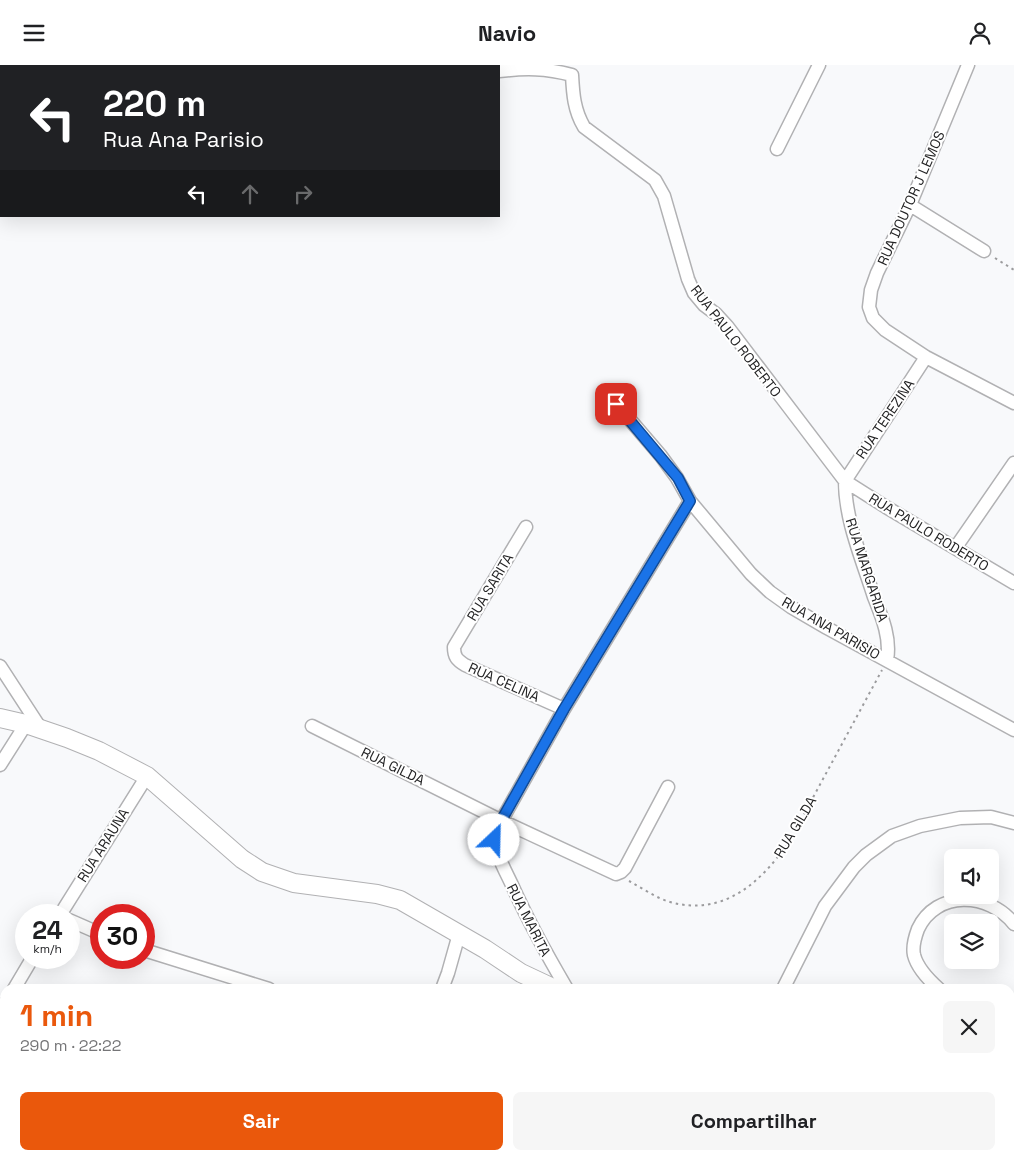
<!DOCTYPE html>
<html lang="pt">
<head>
<meta charset="utf-8">
<style>
	:root { --surface:#fff; --page:#f6f6f6; --text:#202124; --muted:#757577; --accent:#ea580c }
	body { margin:0; font-family:"Space Grotesk",sans-serif; background:var(--page); color:var(--text); height:100vh; display:flex; flex-direction:column; font-size:19px; white-space:nowrap }
	* { box-sizing:border-box; margin:0 }
	p { font-size:16px; color:var(--muted) }
	.icon { flex:none; width:28px; height:28px; fill:none; stroke:currentColor; stroke-width:2; stroke-linecap:round; stroke-linejoin:round }
	.map { position:relative; flex:1; overflow:hidden }
	.side { position:absolute; left:0px; top:919px; width:1015px; height:176px; display:flex; flex-direction:column; background:var(--surface); border-radius:15px 15px 0 0; box-shadow:0 5px 20px #0002 }
	.side>* { flex:none }
	.hud { position:absolute; left:0px; top:0px; width:500px; height:152px; box-shadow:0 5px 20px #0002; background:#202124; color:#fff; overflow:hidden }
	.controls { position:absolute; left:944px; top:784px; display:grid; gap:10px }
	.controls a { display:grid; place-items:center; width:55px; height:55px; border-radius:8px; background:var(--surface); box-shadow:0 5px 20px #0002; font-size:25px }
	.speed { position:absolute; left:15px; top:839px; display:flex; gap:10px; font-size:25px; font-weight:700; text-align:center }
	.speed>* { display:grid; place-content:center; width:65px; height:65px; border-radius:50%; background:var(--surface); box-shadow:0 5px 20px #0002; line-height:1 }
	.speed small { font-size:12px; font-weight:400 }
	.speed .limit { border:8px solid #d22; background:#fff; color:#111 }
	.pin { position:absolute; display:grid; place-items:center; width:42px; height:42px; color:#fff; margin:-21px; border-radius:10px; box-shadow:0 2px 8px #0006 }
	.me { position:absolute; width:55px; margin:-28px; rotate:24deg; stroke-linejoin:round; filter:drop-shadow(0 0 4px #0008) }
	.turn { display:flex; align-items:center; gap:18px; height:105px; padding:0 20px; font-size:22px }
	.turn .icon { width:65px; height:65px; stroke-width:2.5 }
	.turn b { display:block; font-size:35px; line-height:42px }
	.lanes { display:flex; align-items:center; height:48px; padding:0 20px; background:#0003; justify-content:center; gap:25px; direction:ltr }
	.lanes .off { opacity:.35 }
	.round { display:grid; place-items:center; flex:none; width:52px; height:52px; border-radius:8px; background:var(--page) }
	.headline { display:flex; align-items:center; justify-content:space-between; height:85px; padding:0 20px }
	h1 { font-size:30px; font-weight:600; line-height:38px; color:var(--accent) }
	.action { display:flex; gap:10px; margin-top:auto; padding:10px 20px }
	.action a { flex:1; height:58px; border-radius:8px; background:var(--accent); color:#fff; font-size:20px; font-weight:600; line-height:58px; text-align:center }
	.action a+a { background:var(--page); color:var(--text) }
	header { display:flex; justify-content:space-between; align-items:center; height:65px; padding:0 20px; background:var(--surface); font-size:22px; font-weight:600 }
	.map>svg:first-child { display:block }
	.lines { fill:none; stroke-linecap:round; stroke-linejoin:round }
	.street-casing { stroke:#b1b1b3; stroke-width:15 }
	.secondary-casing { stroke:#b1b1b3; stroke-width:20 }
	.path { stroke:#9b9b9d; stroke-width:2; stroke-dasharray:2.5 4; stroke-linecap:butt }
	.street { stroke:#fff; stroke-width:12 }
	.secondary { stroke:#fff; stroke-width:18 }
	.route-casing { stroke:#114b97; stroke-width:12 }
	.route { stroke:#1a73e8; stroke-width:9 }
	.labels { text-anchor:middle; stroke-width:4; stroke-linejoin:round; paint-order:stroke }
	.street-label { font-size:14px; fill:#242425; stroke:#fff }
</style>
</head>
<body>
<header><svg class="icon" aria-label="menu" viewBox="0 0 24 24"><path d="M4 6h16M4 12h16M4 18h16"/></svg>Navio<svg class="icon" aria-label="person" viewBox="0 0 24 24"><circle cx="12" cy="8" r="4"/><path d="M4 21q1-7 8-7t8 7"/></svg></header>
<div class="map">
<svg width="1014" height="1094" viewBox="0 0 1014 1094">
	<rect width="100%" height="100%" fill="#f8f9fb"/>
	<g class="lines">
		<g class="street-casing">
			<path id="street" d="M 370,0 L 378,1
				M 431,0 L 431,1
				M 968,0 L 910,140 L 877,208 L 871,225 L 869,242 L 873,253 L 885,265 L 926,292 L 1014,338
				M 499,6 C 526,3 545,3 572,10
				M 572,10 C 573,29 574,45 584,62 L 655,115 L 664,131 L 688,214 L 694,228 L 704,240 L 716,249 L 727,261 L 845,416 L 886,442 L 1014,518
				M 777,84 L 819,0
				M 910,140 L 984,186
				M 607,328 L 661,391 L 677,413 L 690,436 L 751,509 L 770,527 L 791,542 L 827,563 L 1014,665
				M 526,462 L 454,582 C 454,592 457,595 465,600 L 564,644
				M 956,482 L 1014,398
				M 887,595 C 891,573 882,552 874,532 C 862,494 845,455 845,416 L 926,292
				M 0,601 L 41,664
				M 312,661 L 502,756 L 616,809 L 621,807 L 625,803 L 668,722
				M 0,700 L 26,659
				M 60,850 L 147,711
				M 69,855 L 101,869
				M 144,885 L 269,924
				M 14,924 L 33,892
				M 442,924 L 448,908 L 459,869
				M 567,924 C 547,890 528,856 512,820 C 505,805 494,786 494,769 L 564,644 L 690,436
				M 783,924 L 825,841 L 854,802 L 866,790 L 892,771 L 920,761 L 960,753 L 991,752 L 1014,758
				M 939,924 C 930,916 917,902 914,890 C 912,881 915,872 918,864 C 936,825 989,827 1014,859
				M 0,946 L 5,938
				M 1010,961 L 1014,962
				M 0,999 L 5,1002
				M 364,1090 L 373,1094
				M 113,1094 L 114,1090
				M 195,1094 L 196,1090"/>
		</g>
		<g class="secondary-casing">
			<path id="secondary" d="M 0,653 L 26,659 L 67,673 L 99,686 L 147,711 L 242,794 L 262,807 L 294,818 L 377,829 L 400,835 L 485,884 L 521,908 L 555,924
				M 889,1090 L 893,1094"/>
		</g>
		<path class="path" d="M 995,193 L 1014,205
			M 629,816 C 642,823 656,833 670,837 C 724,852 762,817 790,775 L 882,605"/>
		<use href="#street" class="street"/>
		<use href="#secondary" class="secondary"/>
	</g>
	<g class="lines">
		<g class="route-casing">
			<path id="route" d="M 494,775 L 496,765 L 564,644 L 690,436 L 678,413 L 616,339"/>
		</g>
		<use href="#route" class="route"/>
	</g>
	<g class="labels">
		<g class="street-label">
			<text transform="translate(911 133) rotate(-66)" y="5">RUA DOUTOR J LEMOS</text>
			<text transform="translate(736 276) rotate(52)" y="5">RUA PAULO ROBERTO</text>
			<text transform="translate(885 354) rotate(-56)" y="5">RUA TEREZINA</text>
			<text transform="translate(929 467) rotate(31)" y="5">RUA PAULO RODERTO</text>
			<text transform="translate(867 505) rotate(72)" y="5">RUA MARGARIDA</text>
			<text transform="translate(490 522) rotate(-59)" y="5">RUA SARITA</text>
			<text transform="translate(831 563) rotate(30)" y="5">RUA ANA PARISIO</text>
			<text transform="translate(504 617) rotate(24)" y="5">RUA CELINA</text>
			<text transform="translate(393 701) rotate(26)" y="5">RUA GILDA</text>
			<text transform="translate(795 762) rotate(-59)" y="5">RUA GILDA</text>
			<text transform="translate(103 780) rotate(-58)" y="5">RUA ARAUNA</text>
			<text transform="translate(529 855) rotate(63)" y="5">RUA MARITA</text>
		</g>
	</g>
</svg>
<div class="controls">
<a><svg class="icon" aria-label="sound" viewBox="0 0 24 24"><path d="M4 9h4l5-4v14l-5-4H4zM17 9q2 3 0 6"/></svg></a>
<a><svg class="icon" aria-label="layers" viewBox="0 0 24 24"><path d="M12 4l9 5-9 5-9-5zM3 14l9 5 9-5"/></svg></a>
</div>
<div class="speed"><div>24<small>km/h</small></div><div class="limit">30</div></div>
<div class="pin" style="left:616px;top:339px;background:#d93025"><svg class="icon" aria-label="arrive" viewBox="0 0 24 24"><path d="M6 21V4h12l-3 4 3 4H6"/></svg></div>
<svg class="me" style="left:494px;top:775px" viewBox="-20 -20 40 40"><circle r="19" fill="#fff"/><path d="M0-13L10 11 0 6-10 11z" fill="#1a73e8"/></svg>
<div class="hud">
<div class="turn"><svg class="icon" aria-label="left" viewBox="0 0 24 24"><path d="M17 20v-9H6M10 6l-5 5 5 5"/></svg><div><b>220 m</b>Rua Ana Parisio</div></div>
<div class="lanes"><svg class="icon" aria-label="left" viewBox="0 0 24 24"><path d="M17 20v-9H6M10 6l-5 5 5 5"/></svg><svg class="icon off" aria-label="ahead" viewBox="0 0 24 24"><path d="M12 20V5M6 11l6-6 6 6"/></svg><svg class="icon off" aria-label="right" viewBox="0 0 24 24"><path d="M7 20v-9h11M14 6l5 5-5 5"/></svg></div>
</div>
<section class="side">
<div class="headline"><div><h1>1 min</h1><p>290 m · 22:22</p></div><a class="round"><svg class="icon" aria-label="close" viewBox="0 0 24 24"><path d="M6 6l12 12M18 6L6 18"/></svg></a></div>
<div class="action"><a>Sair</a><a>Compartilhar</a></div>
</section>
</div>
</body>
</html>
